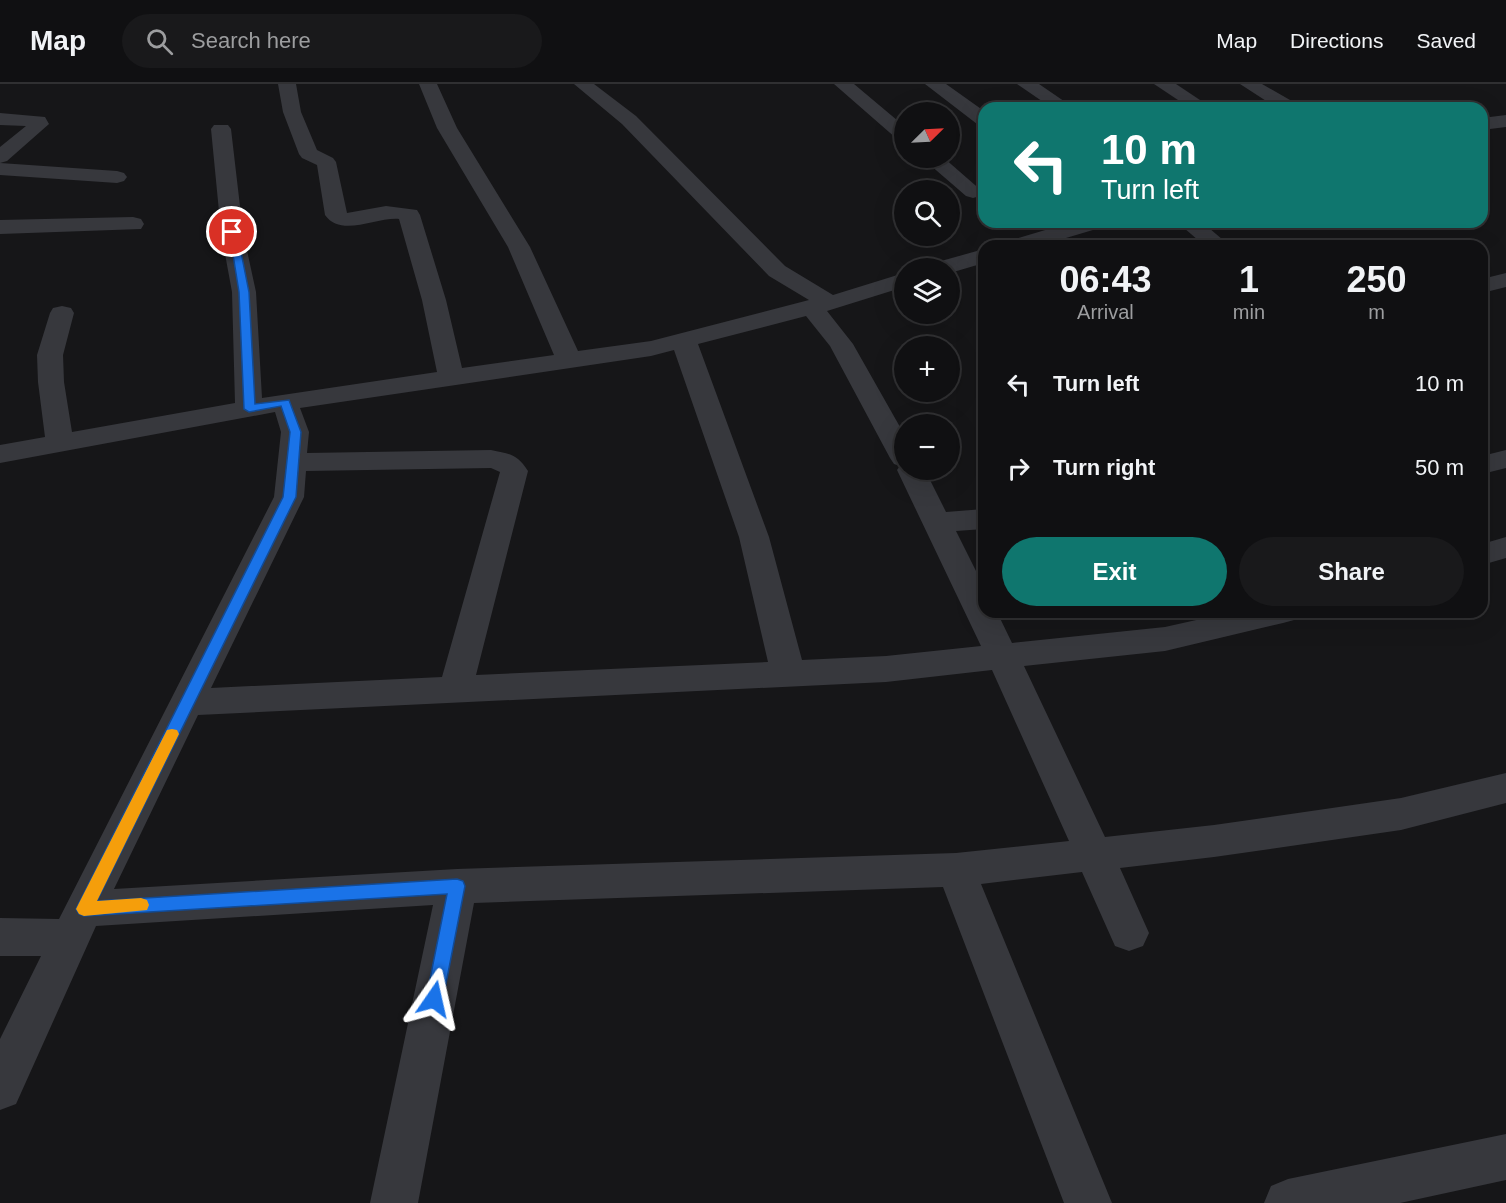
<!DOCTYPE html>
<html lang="en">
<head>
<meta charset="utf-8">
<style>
	:root { --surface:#101012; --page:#19191b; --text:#f1f3f6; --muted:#9c9d9f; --line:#303032; --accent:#0f766e }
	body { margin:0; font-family:Helvetica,sans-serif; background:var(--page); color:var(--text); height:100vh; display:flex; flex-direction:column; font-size:22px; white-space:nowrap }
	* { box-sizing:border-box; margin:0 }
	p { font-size:20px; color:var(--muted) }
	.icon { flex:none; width:33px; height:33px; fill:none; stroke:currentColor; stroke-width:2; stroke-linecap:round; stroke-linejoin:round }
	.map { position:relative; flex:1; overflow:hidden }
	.side { position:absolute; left:978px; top:156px; width:510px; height:378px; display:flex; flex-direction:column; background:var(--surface); border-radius:18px; box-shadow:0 6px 24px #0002,0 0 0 2px var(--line) }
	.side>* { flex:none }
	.top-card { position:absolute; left:978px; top:18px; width:510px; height:126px; border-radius:18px; box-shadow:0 6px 24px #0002,0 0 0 2px var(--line); background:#0f766e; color:#fff; overflow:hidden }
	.needle { width:39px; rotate:66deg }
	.fabs { position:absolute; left:894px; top:18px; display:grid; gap:12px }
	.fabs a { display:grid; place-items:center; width:66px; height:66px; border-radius:50%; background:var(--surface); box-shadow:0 6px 24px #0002,0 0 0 2px var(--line); font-size:30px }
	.pin { position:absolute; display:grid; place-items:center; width:51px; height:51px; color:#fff; margin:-26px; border:3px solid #fff; border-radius:50%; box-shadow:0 2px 6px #0007 }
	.me { position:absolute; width:66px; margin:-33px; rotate:11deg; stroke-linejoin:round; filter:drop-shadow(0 0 4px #0008) }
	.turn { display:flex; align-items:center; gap:21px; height:126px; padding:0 24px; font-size:27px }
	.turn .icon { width:78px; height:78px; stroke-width:2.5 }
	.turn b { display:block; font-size:42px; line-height:51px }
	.eta { display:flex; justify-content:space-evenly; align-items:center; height:102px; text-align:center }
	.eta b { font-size:36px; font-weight:600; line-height:42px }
	.button { display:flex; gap:12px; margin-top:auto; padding:12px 24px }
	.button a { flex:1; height:69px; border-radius:36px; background:var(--accent); color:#fff; font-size:24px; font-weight:600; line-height:69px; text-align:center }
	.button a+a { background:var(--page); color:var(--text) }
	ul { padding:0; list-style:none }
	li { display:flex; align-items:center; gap:18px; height:84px; padding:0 24px }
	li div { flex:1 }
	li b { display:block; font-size:22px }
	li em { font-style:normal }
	header { display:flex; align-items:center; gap:36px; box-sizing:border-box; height:84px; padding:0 30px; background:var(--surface); border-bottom:2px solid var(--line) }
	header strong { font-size:28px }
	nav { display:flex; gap:33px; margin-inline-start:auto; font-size:21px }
	.search { width:420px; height:54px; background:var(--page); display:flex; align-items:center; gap:15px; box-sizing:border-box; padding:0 21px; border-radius:33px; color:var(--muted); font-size:22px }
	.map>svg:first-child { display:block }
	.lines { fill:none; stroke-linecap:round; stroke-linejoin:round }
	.street { fill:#37383d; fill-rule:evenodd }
	.route { fill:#1a73e8; stroke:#114b97; stroke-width:1.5 }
	.slow { fill:#f59e0b }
</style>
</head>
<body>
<header>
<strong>Map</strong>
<div class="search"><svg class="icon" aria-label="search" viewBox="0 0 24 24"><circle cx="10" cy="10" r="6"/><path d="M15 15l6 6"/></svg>Search here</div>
<nav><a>Map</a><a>Directions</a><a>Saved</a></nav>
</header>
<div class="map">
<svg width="1506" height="1119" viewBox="0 0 1506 1119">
	<rect width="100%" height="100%" fill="#161618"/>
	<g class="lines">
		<path class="street" d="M 278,0 L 296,0 L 301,28 L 317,66 L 333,74 L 336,78 L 347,129 L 386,122 L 417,126 L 420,131 L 446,216 L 462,284 L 554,271 L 508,163 L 437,44 L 419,0 L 437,0 L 457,44 L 530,163 L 578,267 L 651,257 L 809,216 L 769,192 L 622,40 L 574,0 L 594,0 L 636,32 L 785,182 L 833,211 L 904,189 L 904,203 L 827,227 L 853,260 L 904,350 L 904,386 L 925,386 L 946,428 L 984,425 L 984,445 L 956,447 L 984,503 L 984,528 L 997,528 L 1012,559 L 1165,543 L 1232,528 L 1299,528 L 1294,536 L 1283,539 L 1165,567 L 1024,582 L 1105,753 L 1214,741 L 1401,714 L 1506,689 L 1506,719 L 1401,746 L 1214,773 L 1120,784 L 1149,849 L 1143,862 L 1129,867 L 1115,862 L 1082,788 L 981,800 L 1112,1119 L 1064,1119 L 943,803 L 474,819 L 418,1119 L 370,1119 L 433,821 L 96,842 L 16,1020 L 0,1026 L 0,955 L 41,872 L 0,872 L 0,834 L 59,835 L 274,413 L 281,348 L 275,328 L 0,379 L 0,361 L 45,353 L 38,298 L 37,271 L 50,229 L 53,224 L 62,222 L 71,224 L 74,229 L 63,271 L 64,298 L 72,348 L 235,319 L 232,208 L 221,148 L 211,45 L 214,41 L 228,41 L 231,45 L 243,148 L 256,208 L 262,314 L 437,288 L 422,216 L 399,135 C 376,133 341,154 325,131 L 317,81 L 302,74 L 299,70 L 283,28 ZM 806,232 L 830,262 L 890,374 L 894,380 L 900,382 L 897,386 L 981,562 L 886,572 L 802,576 L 769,453 L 698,260 ZM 674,266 L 739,453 L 768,578 L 476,591 L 528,387 C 517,370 510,370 491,366 L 307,369 L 309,348 L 300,324 L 651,272 ZM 491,384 L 500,388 L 442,593 L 211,604 L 304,413 L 306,387 ZM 992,586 L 1069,757 L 956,769 L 457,785 L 114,805 L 198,631 L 886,598 Z
			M 834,0 L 854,0 L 904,42 L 904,57 L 897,55 Z
			M 925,0 L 946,0 L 984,27 L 984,42 L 977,40 Z
			M 1017,0 L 1039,0 L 1074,24 L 1052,24 Z
			M 1154,0 L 1176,0 L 1212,24 L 1190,24 Z
			M 1240,0 L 1262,0 L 1297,20 L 1299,24 L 1277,24 Z
			M 0,29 L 45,33 L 49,40 L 7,77 L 0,79 L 117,87 L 124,89 L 127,93 L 124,97 L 117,99 L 0,91 L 0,63 L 26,42 L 0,41 Z
			M 1506,31 L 1506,43 L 1482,46 L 1482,34 Z
			M 922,74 L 944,74 L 983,108 L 980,112 L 973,114 L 966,112 Z
			M 133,133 L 141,135 L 144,140 L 141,145 L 0,150 L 0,136 Z
			M 1072,138 L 1106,138 L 1103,143 L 1039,162 L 1005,162 L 1008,157 Z
			M 1177,138 L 1202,138 L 1230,162 L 1205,162 Z
			M 984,165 L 984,179 L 950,189 L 950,184 L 931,184 L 934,179 Z
			M 1506,189 L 1506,203 L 1482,209 L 1482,195 Z
			M 1506,366 L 1506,384 L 1482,390 L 1482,372 Z
			M 1506,453 L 1506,474 L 1482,481 L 1482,460 Z
			M 1506,1050 L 1506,1096 L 1400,1119 L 1264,1119 L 1271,1102 L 1288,1095 Z"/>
	</g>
	<path class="route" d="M 229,146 L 237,148 L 249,208 L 255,320 L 289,316 L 301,348 L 296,413 L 97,817 L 457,795 L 463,797 L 465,802 L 443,915 L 441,921 L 434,924 L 428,921 L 426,915 L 447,810 L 84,832 L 79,830 L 76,825 L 283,413 L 290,348 L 281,322 L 249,328 L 244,325 L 239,208 Z"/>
	<path class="slow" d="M 172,645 L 177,646 L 179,650 L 97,817 L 141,814 L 147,816 L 149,821 L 147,826 L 84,832 L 79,830 L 76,825 L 79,819 L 167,646 Z"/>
</svg>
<div class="fabs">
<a><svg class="needle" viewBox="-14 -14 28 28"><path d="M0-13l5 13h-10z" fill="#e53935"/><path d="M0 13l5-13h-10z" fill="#9c9d9f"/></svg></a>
<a><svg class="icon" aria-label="search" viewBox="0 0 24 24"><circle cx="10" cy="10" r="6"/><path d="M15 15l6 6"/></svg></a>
<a><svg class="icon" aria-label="layers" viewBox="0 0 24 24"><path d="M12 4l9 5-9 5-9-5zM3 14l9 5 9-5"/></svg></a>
<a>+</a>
<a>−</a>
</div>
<div class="pin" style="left:232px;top:148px;background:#d93025"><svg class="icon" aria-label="arrive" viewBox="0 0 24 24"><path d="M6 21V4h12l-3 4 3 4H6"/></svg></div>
<svg class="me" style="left:434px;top:915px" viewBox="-20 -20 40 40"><path d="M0-17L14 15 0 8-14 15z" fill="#1a73e8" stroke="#fff" stroke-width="4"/></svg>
<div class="top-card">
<div class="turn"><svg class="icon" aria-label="left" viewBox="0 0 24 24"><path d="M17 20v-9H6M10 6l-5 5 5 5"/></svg><div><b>10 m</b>Turn left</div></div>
</div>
<section class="side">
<div class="eta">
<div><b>06:43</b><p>Arrival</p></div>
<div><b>1</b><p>min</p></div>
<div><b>250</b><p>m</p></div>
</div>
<ul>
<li><svg class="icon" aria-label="left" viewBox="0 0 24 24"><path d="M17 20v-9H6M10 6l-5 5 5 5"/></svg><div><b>Turn left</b></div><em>10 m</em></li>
<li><svg class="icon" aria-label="right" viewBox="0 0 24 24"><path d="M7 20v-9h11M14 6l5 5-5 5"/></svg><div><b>Turn right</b></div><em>50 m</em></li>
</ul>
<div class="button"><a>Exit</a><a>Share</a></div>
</section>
</div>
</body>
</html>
